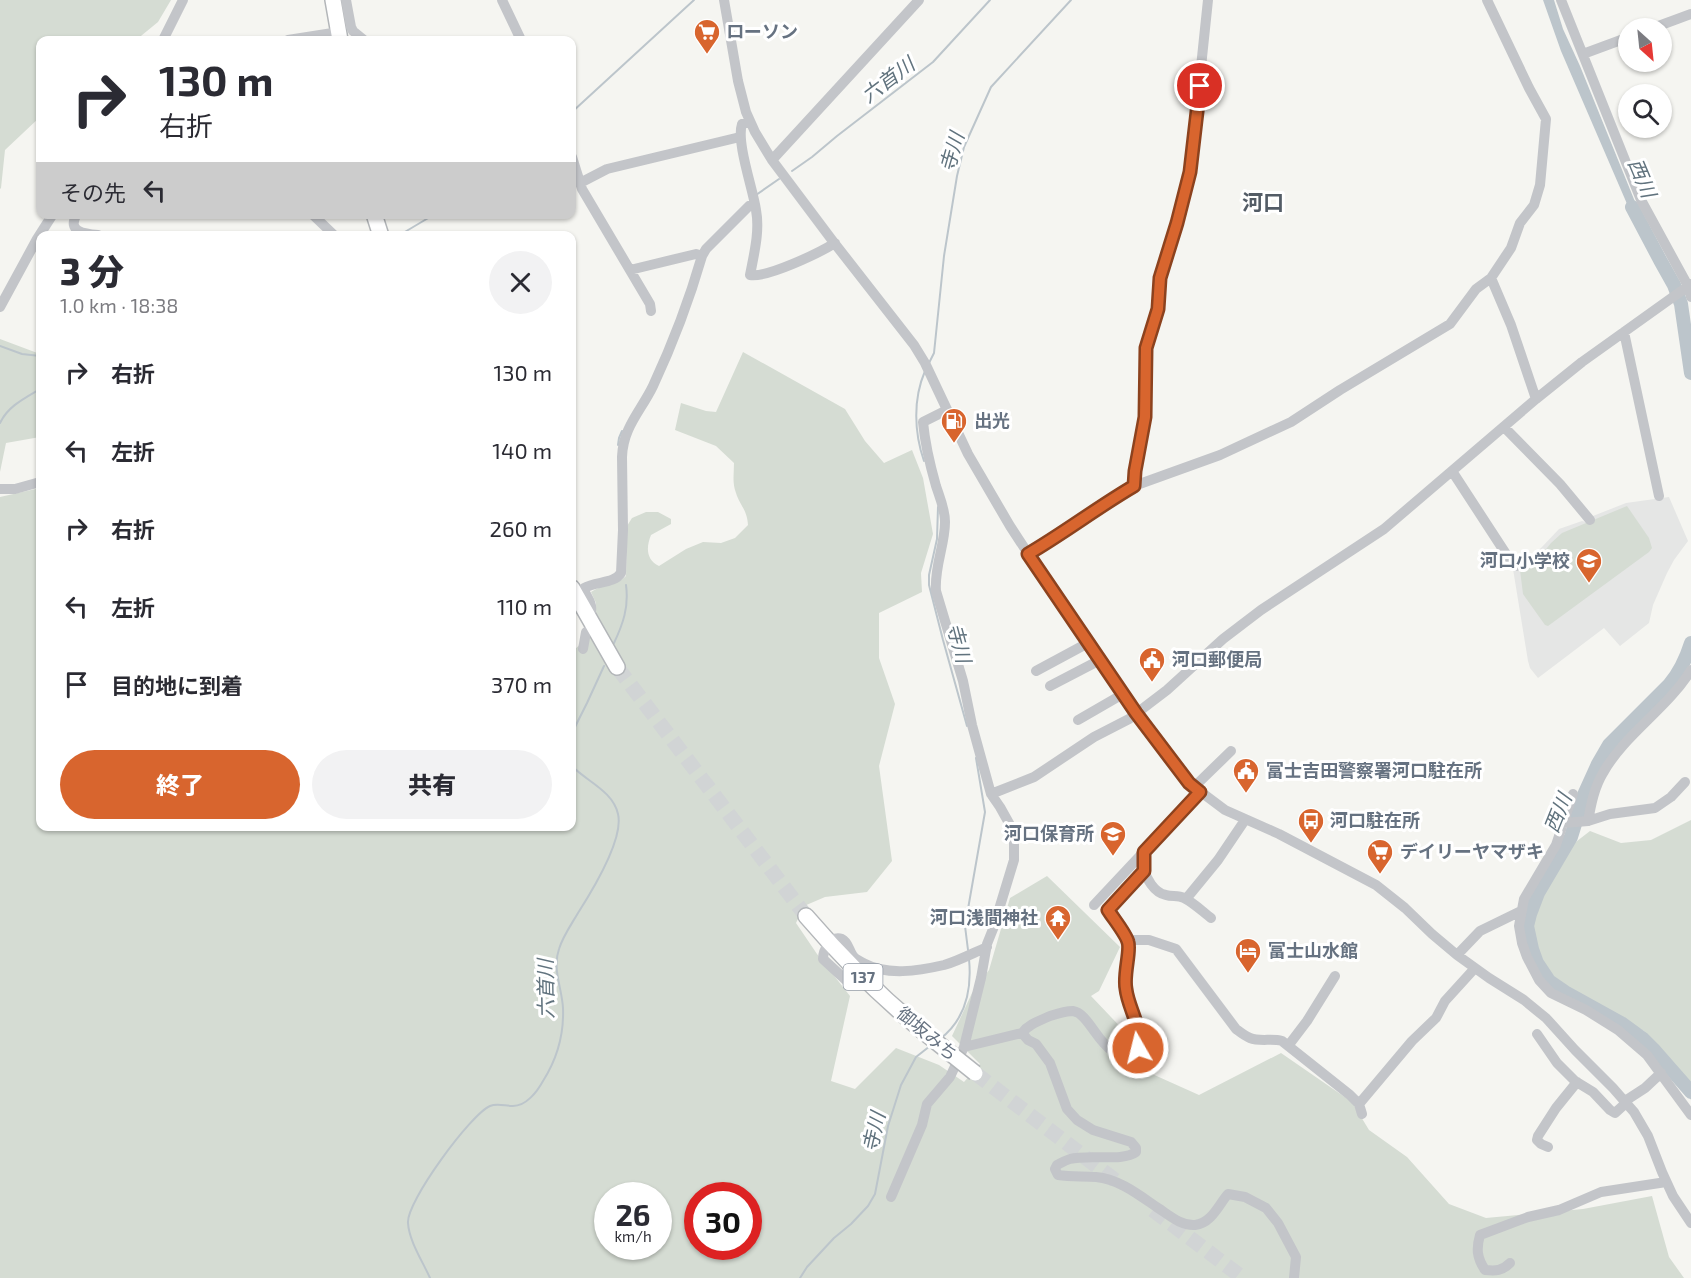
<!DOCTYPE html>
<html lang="ja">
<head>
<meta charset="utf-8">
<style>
	:root { --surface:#fff; --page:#f2f2f3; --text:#2b2b33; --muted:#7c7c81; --accent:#d8652e }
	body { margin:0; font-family:"Exo 2","Noto Sans JP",sans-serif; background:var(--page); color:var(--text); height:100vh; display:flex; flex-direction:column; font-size:22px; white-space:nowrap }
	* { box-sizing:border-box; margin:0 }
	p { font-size:20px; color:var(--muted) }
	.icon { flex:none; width:33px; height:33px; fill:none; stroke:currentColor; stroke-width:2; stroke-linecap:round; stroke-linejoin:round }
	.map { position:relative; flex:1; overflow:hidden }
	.side { position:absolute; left:36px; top:231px; width:540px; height:600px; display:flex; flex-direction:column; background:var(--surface); border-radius:12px; box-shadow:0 2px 4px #0004 }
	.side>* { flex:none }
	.guide { position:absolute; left:36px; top:36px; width:540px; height:183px; border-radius:12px; box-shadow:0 2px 4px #0004; background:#fff; color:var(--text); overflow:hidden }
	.needle { width:39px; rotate:153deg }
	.tools { position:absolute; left:1618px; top:18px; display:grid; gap:12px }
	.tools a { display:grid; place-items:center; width:54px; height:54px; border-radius:50%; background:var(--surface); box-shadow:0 2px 4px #0004; font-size:30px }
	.speed { position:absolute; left:594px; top:1182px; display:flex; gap:12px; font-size:30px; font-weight:700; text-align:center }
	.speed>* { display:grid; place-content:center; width:78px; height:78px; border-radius:50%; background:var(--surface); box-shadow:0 2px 4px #0004; line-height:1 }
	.speed small { font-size:15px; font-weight:400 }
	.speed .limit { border:9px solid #d22; background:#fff; color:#111 }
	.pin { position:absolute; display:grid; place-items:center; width:51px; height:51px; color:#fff; margin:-26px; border:3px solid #fff; border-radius:50%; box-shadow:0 2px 6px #0007 }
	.me { position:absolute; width:66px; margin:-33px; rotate:352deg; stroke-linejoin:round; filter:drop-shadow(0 0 4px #0008) }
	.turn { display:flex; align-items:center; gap:21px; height:126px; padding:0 24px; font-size:27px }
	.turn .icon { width:78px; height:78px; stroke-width:2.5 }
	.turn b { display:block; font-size:42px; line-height:51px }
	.then { display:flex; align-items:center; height:57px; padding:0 24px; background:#0003; gap:12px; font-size:22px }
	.round { display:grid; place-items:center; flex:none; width:63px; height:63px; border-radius:32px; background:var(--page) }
	.head { display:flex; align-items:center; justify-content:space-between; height:102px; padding:0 24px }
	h1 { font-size:36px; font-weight:800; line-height:45px }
	.primary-button { display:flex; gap:12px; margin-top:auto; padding:12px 24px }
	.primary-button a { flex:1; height:69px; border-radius:36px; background:var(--accent); color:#fff; font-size:24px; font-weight:800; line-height:69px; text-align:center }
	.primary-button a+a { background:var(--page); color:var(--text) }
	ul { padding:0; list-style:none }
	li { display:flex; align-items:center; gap:18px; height:78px; padding:0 24px }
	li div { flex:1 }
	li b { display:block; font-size:22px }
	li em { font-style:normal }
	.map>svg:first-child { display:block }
	.built { fill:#e5e6e5 }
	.green { fill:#d5dcd3; fill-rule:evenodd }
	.water { fill:#bcc5cb }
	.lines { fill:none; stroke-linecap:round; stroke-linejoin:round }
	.stream { stroke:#bcc5cb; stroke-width:2 }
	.river { stroke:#bcc5cb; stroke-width:14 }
	.highway-tunnel { stroke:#d1d4d5; stroke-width:15; stroke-dasharray:15 8; stroke-linecap:butt }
	.highway-casing { stroke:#b3b6b9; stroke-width:18 }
	.minor { stroke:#c3c5c9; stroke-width:10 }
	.highway { stroke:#fff; stroke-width:15 }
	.highway-bridge-casing { stroke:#b3b6b9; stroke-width:18; stroke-linecap:butt }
	.highway-bridge { stroke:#fff; stroke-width:15 }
	.route-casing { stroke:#8c421e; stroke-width:15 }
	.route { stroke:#d8652e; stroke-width:10 }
	.labels { text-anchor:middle; stroke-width:6; stroke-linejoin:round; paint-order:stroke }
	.shield { fill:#fff; stroke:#949ca7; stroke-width:1.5 }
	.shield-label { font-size:16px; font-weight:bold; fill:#667281 }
	.poi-label { font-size:18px; font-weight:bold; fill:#667281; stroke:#fff; text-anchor:start }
	.street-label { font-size:18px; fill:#667281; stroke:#fff }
	.water-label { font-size:20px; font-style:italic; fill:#61737e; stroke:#fff }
	.quarter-label { font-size:21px; font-weight:bold; fill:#535c66; stroke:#fff }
</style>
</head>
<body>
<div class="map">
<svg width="1691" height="1278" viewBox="0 0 1691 1278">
	<rect width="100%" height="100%" fill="#f5f5f1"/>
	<path class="built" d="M 1669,497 L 1688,541 L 1674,560 L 1667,573 L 1653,605 L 1649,623 L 1620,646 L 1604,628 L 1538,678 L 1530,668 L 1528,661 L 1513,569 L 1541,548 L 1559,529 L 1582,521 L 1586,522 L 1592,518 L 1593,516 L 1626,503 Z"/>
	<path class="green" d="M 0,0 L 171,0 L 158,22 L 136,40 L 40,40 L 40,117 L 5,150 L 1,188 L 0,189 Z
		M 0,339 L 40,354 L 40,437 L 6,443 L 0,472 Z
		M 743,352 L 845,409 L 865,441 L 884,463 L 912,450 L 923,478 L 933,534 L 921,573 L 922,592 L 879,613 L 879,658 L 895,704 L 879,766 L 892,861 L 867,892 L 825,897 L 804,906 L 796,923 L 817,954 L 850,996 L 831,1081 L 855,1089 L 896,1048 L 939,1065 L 964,1082 L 980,1064 L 952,1036 L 972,993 L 989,970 L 1010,898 L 1047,876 L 1120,947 L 1099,991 L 1091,996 L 1130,1037 L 1141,1069 L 1199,1095 L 1281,1053 L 1352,1102 L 1369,1130 L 1407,1157 L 1449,1204 L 1486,1218 L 1583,1209 L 1652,1196 L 1669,1257 L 1684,1278 L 0,1278 L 0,497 L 40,488 L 40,826 L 572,826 L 572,652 L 590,635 L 611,670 L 594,614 L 596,603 L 591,592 C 602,584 616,586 626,576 L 627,526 L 632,518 L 646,512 L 658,512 L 671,519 L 671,524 L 651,535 C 646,547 646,560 659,566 L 686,549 L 703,542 L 721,543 L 735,538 L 748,525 C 747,509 740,506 736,493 C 732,483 734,473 734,463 L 716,446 L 675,430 L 681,403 L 706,411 L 716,412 ZM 608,1196 L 658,1196 L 658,1246 L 608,1246 ZM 698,1196 L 748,1196 L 748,1246 L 698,1246 Z
		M 1627,506 L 1649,538 L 1652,548 L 1649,552 L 1548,626 L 1545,625 L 1523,594 L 1520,570 L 1542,554 L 1551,543 L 1562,533 Z
		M 1691,820 L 1691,1100 L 1644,1031 L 1562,986 L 1536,956 L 1525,915 L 1548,867 L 1559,855 L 1590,831 L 1621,843 L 1651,840 Z"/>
	<path class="water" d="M 1543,0 L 1554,0 L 1563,29 L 1580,66 L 1642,219 L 1637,227 L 1561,51 Z"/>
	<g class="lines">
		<path class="stream" d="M 572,112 L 694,0
			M 792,171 L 812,157 L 837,136 L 933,62 L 990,0
			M 756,195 L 779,179
			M 398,236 L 435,214
			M 0,346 L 22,354 L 40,356
			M 929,363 L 934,353 L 944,256 L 957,176 L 964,147 L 991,87 L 1071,0
			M 0,423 C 8,406 25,398 40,389
			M 618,445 L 619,438 L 622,431
			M 924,461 C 914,432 913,399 925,371
			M 938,507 L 937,539 L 929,575 L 929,585 L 943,640 L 967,726
			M 614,643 C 623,624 629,607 626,585
			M 572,733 L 587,703 L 604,666
			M 968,950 L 965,926 L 985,812 L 976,758
			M 940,1039 C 966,1019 972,990 969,959
			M 430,1278 C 423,1262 409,1241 408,1223 C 406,1202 471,1114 490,1106 C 497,1103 505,1106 513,1106 C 526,1106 537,1092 543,1081 C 557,1059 564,1034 563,1008 C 562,988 552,969 559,949 C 563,936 571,925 578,913 C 592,891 624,839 618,814 C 613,791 586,781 572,766
			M 800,1278 L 807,1267 L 834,1238 L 851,1224 L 868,1206 L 875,1194 L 888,1126 L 901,1085 L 916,1057 L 930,1046"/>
		<path class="river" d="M 1632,207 L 1660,260 L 1674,285 L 1681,304 L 1691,373
			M 1691,643 C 1686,659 1680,672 1669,685 L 1609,745 L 1598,764 L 1584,795 L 1571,837 L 1538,893 L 1530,914 L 1527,926 L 1532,949 L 1537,963 L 1549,981 L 1565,992 L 1621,1023 L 1643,1039 L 1655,1051 L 1691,1092"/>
		<path class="highway-tunnel" d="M 617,667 L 806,916
			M 975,1073 L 1120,1184
			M 1153,1210 L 1243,1278"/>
		<g class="highway-casing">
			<path id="highway" d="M 333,0 L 340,40
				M 374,214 L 381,236
				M 572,588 L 617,667
				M 806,916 C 842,958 882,998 925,1033"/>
		</g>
		<path class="minor" d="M 346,0 L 351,27 L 353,31 L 364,40
			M 502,0 L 521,40
			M 724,0 L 738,81 L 746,112 L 755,132 L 772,160 L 832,240 L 914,345 L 925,363 L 968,454 L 1010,526 L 1074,624 L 1175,766 L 1189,783 L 1225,810 L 1279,834 L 1376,885 L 1405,908 L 1432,934 L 1457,955 L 1489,978 L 1524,1000 L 1546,1018 L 1575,1050 L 1613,1088 L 1634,1112 L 1648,1136 L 1662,1172 L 1673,1196 L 1691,1223
			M 1561,0 L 1641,200 L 1688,286 L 1691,297
			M 1653,28 L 1691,14
			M 163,40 L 183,0
			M 288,40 L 339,32
			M 1583,54 L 1629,37
			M 750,121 L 742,124 C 736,142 753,189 756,210 C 760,231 754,254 750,275 C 767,278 819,253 835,243
			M 572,157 L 582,189 L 650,304 L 651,311
			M 772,160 L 919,0
			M 580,183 L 607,169 L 740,137
			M 77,214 C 66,232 85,234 98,235
			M 312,214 L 335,236
			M 630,270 L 696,254 L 702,256
			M 1491,278 L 1511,325 L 1536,399
			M 0,307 L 37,239 L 53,214
			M 1624,332 L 1659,496
			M 1504,427 L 1560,484 L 1590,520
			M 1452,471 L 1508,557 L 1516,566
			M 1134,486 L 1135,471 L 1145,417 L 1146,348 L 1158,309 L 1160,278 L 1177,223 L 1190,172 L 1208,0
			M 0,489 L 15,489 L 40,482
			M 1028,554 L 1055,538 L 1109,501 L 1134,486 L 1220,455 L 1291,422 L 1340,390 L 1450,324 L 1476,289 L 1491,278 L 1511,248 L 1520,223 L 1534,205 L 1540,185 L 1546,119 L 1529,88 L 1487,0
			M 591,611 C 593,601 585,597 584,588 C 596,581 614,584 621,573 L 623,530 L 622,457 C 623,427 641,411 653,386 C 673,343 689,301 702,256 L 706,249 L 749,206 L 754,204
			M 583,649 L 586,632
			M 1036,671 L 1088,643
			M 1050,686 L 1100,660
			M 1078,720 L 1123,694
			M 1194,787 L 1231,751
			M 991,794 L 1034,777 L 1094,737 L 1129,719 L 1167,690 L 1223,639 L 1261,610 L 1384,529 L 1536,399 L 1582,362 L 1691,284
			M 1573,794 L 1556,845 L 1524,899 L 1519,926 L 1522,943 L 1527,957 L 1539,980 L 1551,993 L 1586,1010 L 1618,1030 L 1647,1055 L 1691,1115
			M 1588,821 C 1591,805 1594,788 1603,773 C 1624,735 1668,708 1691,670
			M 1564,823 L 1588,821 L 1610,814 L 1655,808 L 1671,797 L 1685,782
			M 1143,867 C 1146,878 1154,893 1166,895 C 1172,897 1178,895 1184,898 C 1194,903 1203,912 1211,918
			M 1186,899 L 1218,860 L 1245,820
			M 1094,905 L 1200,792
			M 1129,943 L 1135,940 L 1149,940 L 1176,949 L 1236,1029 C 1240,1032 1245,1036 1250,1038 C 1260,1042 1272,1038 1282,1041 L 1350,1095 L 1359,1104 L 1362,1114
			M 1457,955 L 1480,931 L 1521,911
			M 848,982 L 823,959 C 823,950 831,935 842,939 C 849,942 849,953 855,958 C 857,960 860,961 863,963 C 887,976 918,971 944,965 C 958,961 973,953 987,947
			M 1022,1033 C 1029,1024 1039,1021 1050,1016 C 1056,1014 1066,1011 1073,1011 C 1094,1014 1104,1072 1138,1048 C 1143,1029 1129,1008 1126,989 C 1123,975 1131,951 1128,942 C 1126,934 1113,918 1108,910 L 1144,871
			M 1537,1034 L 1557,1063 L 1575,1081 L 1593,1092 L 1610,1110 L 1615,1113 L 1626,1103
			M 1288,1046 L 1307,1021 L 1335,976
			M 964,1047 L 1022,1033 L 1028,1040 L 1036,1044 L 1050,1063 L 1067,1109 L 1077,1120 L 1093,1130 L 1131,1142 L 1136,1148 L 1136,1152 C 1123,1162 1088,1154 1070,1159 C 1066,1160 1061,1163 1057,1165 L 1055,1169 L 1058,1175 C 1071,1177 1083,1176 1096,1177 C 1119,1179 1139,1195 1158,1208 C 1169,1215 1181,1226 1195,1225 C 1212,1223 1219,1204 1228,1194 L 1245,1197 L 1266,1208 L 1278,1223 L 1296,1257 L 1294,1278
			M 1625,1101 L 1645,1088 L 1661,1073
			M 1359,1104 L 1412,1041 L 1436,1018 L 1445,1001 L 1475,968
			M 1548,1147 L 1541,1144 L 1537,1140 L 1538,1136 L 1556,1108 L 1577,1082
			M 891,1197 L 922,1125 L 927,1104 L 950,1077 L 964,1047 L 981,978 L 987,944 L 993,929 L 1014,860 L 1014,832 L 1000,807 L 991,794 L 972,725 L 963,681 L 936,591 C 934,567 945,545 945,522 C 945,509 940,498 936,486 C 930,465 925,444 923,422 L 947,410
			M 1510,1263 C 1502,1271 1496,1271 1485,1270 C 1477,1258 1476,1249 1480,1235 L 1528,1217 L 1559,1210 L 1601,1192 L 1666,1182"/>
		<use href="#highway" class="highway"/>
		<g class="highway-bridge-casing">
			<path id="highway-bridge" d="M 925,1033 L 975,1073"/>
		</g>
		<use href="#highway-bridge" class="highway-bridge"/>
	</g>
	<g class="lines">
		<g class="route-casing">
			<path id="route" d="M 1138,1048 C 1143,1028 1128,1008 1126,989 C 1123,975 1131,951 1128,942 C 1126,934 1113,918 1108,910 L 1144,871 L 1144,852 L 1200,792 L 1189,783 L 1136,713 L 1028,554 C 1064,533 1098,507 1134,486 L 1135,471 L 1145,417 L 1146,348 L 1158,309 L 1160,278 L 1177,223 L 1190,172 L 1200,86"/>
		</g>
		<use href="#route" class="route"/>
	</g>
	<defs>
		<g id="supermarket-pin" transform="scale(1.35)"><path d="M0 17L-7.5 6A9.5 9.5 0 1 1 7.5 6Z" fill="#d8652e" stroke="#fff"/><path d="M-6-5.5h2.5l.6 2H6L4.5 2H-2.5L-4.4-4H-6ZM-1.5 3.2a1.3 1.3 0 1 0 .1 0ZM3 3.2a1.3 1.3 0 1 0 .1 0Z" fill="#fff"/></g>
		<g id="fuel-pin" transform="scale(1.35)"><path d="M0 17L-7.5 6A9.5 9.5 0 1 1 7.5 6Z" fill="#d8652e" stroke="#fff"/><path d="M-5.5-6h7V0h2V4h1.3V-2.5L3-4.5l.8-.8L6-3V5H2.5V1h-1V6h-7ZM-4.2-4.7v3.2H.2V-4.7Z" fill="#fff"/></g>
		<g id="school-pin" transform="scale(1.35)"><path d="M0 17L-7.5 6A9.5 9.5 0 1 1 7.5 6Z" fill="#d8652e" stroke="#fff"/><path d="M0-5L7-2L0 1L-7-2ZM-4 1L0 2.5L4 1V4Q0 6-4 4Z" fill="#fff"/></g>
		<g id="civic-pin" transform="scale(1.35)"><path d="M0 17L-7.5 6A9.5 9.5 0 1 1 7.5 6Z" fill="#d8652e" stroke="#fff"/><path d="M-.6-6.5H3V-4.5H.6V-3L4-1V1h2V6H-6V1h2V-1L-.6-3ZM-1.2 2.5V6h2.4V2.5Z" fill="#fff"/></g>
		<g id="bus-pin" transform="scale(1.35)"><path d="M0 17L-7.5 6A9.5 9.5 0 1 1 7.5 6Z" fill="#d8652e" stroke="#fff"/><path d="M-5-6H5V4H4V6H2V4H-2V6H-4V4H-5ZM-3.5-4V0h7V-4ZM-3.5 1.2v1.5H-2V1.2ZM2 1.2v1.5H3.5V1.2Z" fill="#fff"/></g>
		<g id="temple-pin" transform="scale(1.35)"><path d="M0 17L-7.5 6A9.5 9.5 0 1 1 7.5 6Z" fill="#d8652e" stroke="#fff"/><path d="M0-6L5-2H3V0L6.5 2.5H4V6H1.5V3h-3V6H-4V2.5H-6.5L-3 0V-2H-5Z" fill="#fff"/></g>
		<g id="hotel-pin" transform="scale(1.35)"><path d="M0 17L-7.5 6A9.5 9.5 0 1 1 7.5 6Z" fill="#d8652e" stroke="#fff"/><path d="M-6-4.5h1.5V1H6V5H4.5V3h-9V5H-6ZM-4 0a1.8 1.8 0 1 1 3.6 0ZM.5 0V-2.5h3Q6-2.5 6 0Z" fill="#fff"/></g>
	</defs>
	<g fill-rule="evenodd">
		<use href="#supermarket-pin" x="707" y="32"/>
		<use href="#fuel-pin" x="954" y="421"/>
		<use href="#school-pin" x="1589" y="561"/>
		<use href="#civic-pin" x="1152" y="660"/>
		<use href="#civic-pin" x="1246" y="771"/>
		<use href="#bus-pin" x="1311" y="821"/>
		<use href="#school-pin" x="1113" y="834"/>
		<use href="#supermarket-pin" x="1380" y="852"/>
		<use href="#temple-pin" x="1058" y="918"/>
		<use href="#hotel-pin" x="1248" y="951"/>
	</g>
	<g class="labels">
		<rect class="shield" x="843.5" y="964" width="39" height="26" rx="4.5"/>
		<g class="shield-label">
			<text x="863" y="983">137</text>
		</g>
		<g class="poi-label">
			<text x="726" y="38">ローソン</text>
			<text x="974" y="427">出光</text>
			<text x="1570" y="567" text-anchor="end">河口小学校</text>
			<text x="1172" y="666">河口郵便局</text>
			<text x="1266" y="777">富士吉田警察署河口駐在所</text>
			<text x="1330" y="827">河口駐在所</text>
			<text x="1094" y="840" text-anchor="end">河口保育所</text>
			<text x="1400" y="858">デイリーヤマザキ</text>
			<text x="1038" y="924" text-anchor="end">河口浅間神社</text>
			<text x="1268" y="957">富士山水館</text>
		</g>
		<g class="street-label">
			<text transform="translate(927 1034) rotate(40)" y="6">御坂みち</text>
		</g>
		<g class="water-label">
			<text transform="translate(888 80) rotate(-37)" y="7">六首川</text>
			<text transform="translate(952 152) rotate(-74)" y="7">寺川</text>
			<text transform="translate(1642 178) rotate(67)" y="7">西川</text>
			<text transform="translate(959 643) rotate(75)" y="7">寺川</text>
			<text transform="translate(1558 813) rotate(-68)" y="7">西川</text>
			<text transform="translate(546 989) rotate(-91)" y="7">六首川</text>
			<text transform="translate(874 1132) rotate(-77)" y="7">寺川</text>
		</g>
		<g class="quarter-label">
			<text x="1263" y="210">河口</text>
		</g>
	</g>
</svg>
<div class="tools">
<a><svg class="needle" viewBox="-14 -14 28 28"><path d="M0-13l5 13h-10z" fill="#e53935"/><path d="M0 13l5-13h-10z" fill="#7c7c81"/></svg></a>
<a><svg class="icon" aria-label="search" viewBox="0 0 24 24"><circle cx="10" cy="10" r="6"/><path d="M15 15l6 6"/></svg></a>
</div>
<div class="speed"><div>26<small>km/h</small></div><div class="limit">30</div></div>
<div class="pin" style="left:1200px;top:86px;background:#d93025"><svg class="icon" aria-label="arrive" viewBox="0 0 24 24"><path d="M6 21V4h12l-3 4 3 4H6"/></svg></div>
<svg class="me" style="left:1138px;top:1048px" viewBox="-20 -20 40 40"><circle r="17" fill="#d8652e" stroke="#fff" stroke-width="3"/><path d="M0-11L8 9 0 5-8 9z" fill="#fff"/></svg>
<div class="guide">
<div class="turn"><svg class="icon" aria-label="right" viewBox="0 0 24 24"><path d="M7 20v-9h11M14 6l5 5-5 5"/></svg><div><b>130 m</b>右折</div></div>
<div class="then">その先<svg class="icon" aria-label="left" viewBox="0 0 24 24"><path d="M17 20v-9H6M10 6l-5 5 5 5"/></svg></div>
</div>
<section class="side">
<div class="head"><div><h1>3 分</h1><p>1.0 km · 18:38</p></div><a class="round"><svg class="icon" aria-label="close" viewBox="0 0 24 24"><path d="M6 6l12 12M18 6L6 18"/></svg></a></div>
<ul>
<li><svg class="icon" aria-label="right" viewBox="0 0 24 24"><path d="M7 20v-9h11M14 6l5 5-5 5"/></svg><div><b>右折</b></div><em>130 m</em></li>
<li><svg class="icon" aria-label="left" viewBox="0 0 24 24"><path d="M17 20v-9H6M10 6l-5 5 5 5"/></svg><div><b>左折</b></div><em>140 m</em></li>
<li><svg class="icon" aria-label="right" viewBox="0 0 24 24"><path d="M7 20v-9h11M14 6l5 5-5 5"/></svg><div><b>右折</b></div><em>260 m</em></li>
<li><svg class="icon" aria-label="left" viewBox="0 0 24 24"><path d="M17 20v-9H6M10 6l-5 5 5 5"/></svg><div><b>左折</b></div><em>110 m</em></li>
<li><svg class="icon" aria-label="arrive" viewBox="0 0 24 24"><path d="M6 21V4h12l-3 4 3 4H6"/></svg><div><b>目的地に到着</b></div><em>370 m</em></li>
</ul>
<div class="primary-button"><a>終了</a><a>共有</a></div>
</section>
</div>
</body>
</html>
